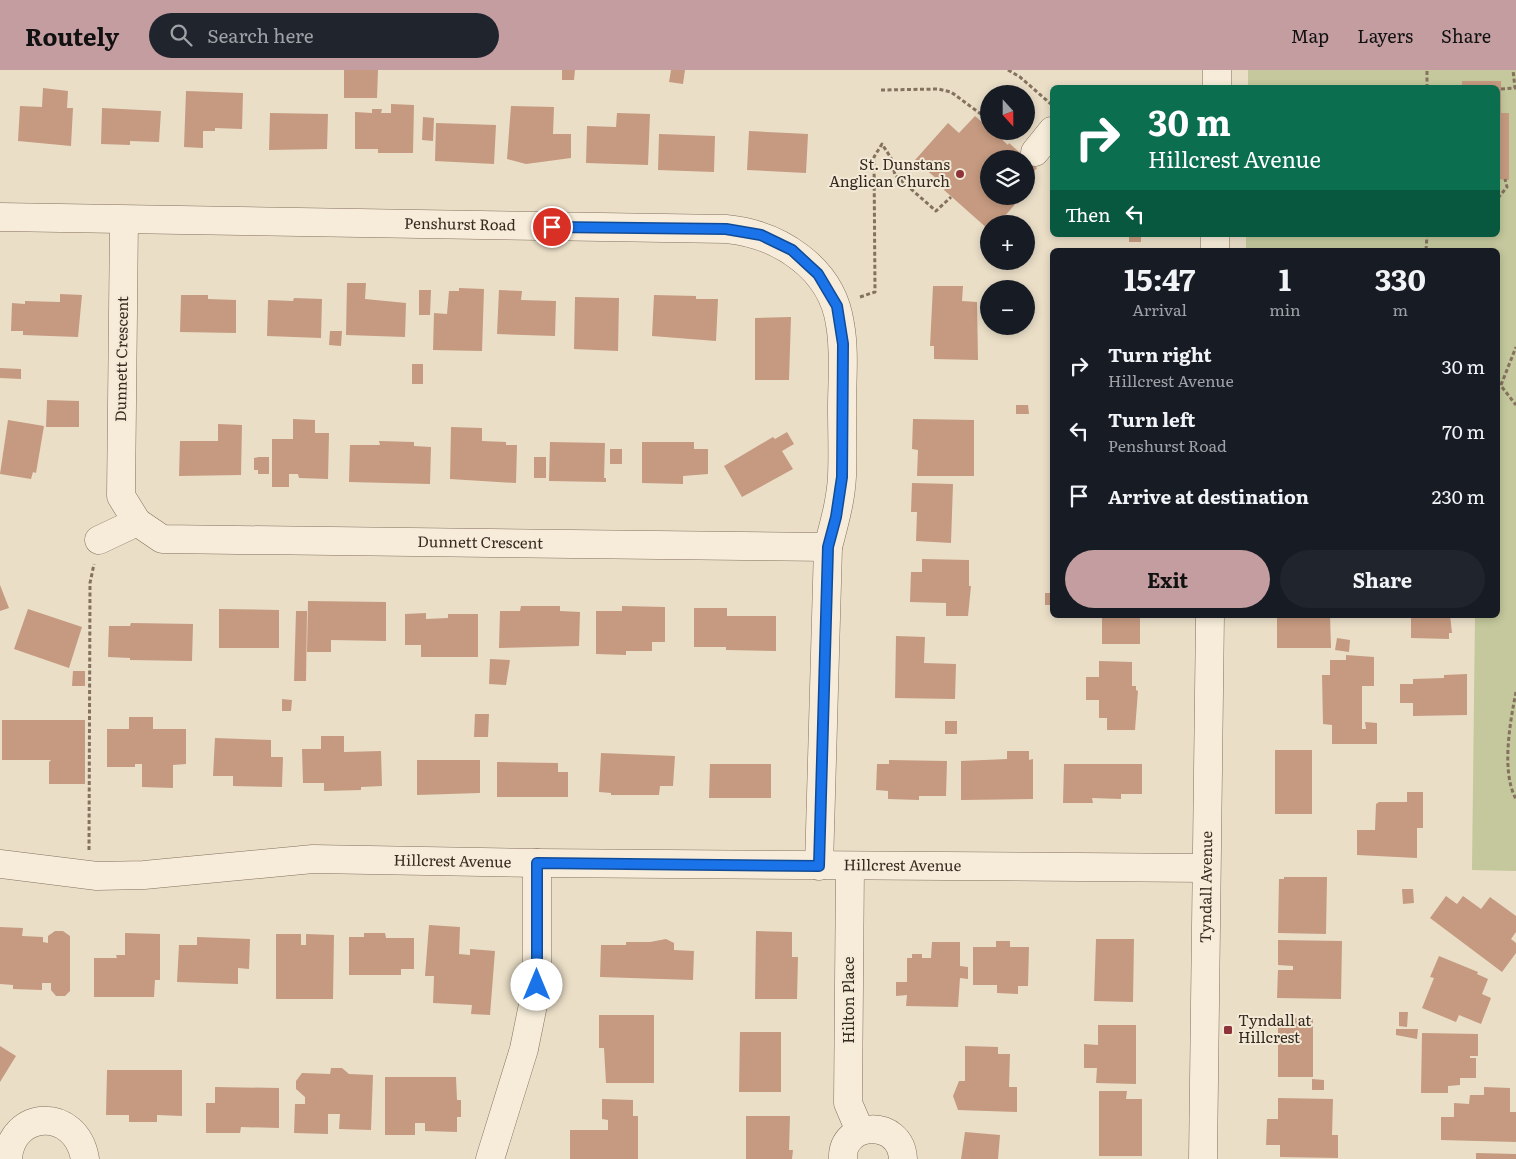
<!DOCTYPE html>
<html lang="en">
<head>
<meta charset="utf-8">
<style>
	:root { --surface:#171b24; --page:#20242c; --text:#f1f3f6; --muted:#9ea1a6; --accent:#c49da0 }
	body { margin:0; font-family:Literata,serif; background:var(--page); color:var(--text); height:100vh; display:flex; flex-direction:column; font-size:19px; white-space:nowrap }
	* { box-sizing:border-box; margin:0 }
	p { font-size:16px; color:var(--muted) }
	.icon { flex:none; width:28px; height:28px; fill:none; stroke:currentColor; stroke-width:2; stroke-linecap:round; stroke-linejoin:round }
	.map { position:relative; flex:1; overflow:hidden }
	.side { position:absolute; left:1050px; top:178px; width:450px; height:370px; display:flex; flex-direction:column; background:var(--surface); border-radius:8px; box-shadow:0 2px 8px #0003 }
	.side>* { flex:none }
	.top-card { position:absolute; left:1050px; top:15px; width:450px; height:152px; border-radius:8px; box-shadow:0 2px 8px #0003; background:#0b6e4f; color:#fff; overflow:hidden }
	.needle { width:32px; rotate:159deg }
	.tools { position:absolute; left:980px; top:15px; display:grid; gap:10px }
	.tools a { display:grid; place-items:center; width:55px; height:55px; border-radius:50%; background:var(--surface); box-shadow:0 2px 8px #0003; font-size:25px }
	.pin { position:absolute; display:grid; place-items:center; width:42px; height:42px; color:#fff; margin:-21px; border:2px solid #fff; border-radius:50%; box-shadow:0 1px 5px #0007 }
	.me { position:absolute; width:55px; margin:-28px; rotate:0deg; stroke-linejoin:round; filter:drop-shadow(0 0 4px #0008) }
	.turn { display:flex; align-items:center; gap:18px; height:105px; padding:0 15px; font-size:22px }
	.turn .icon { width:65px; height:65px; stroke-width:2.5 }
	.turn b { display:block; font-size:35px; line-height:42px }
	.then { display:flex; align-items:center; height:48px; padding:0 15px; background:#0003; gap:10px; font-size:19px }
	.eta { display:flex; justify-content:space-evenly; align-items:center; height:85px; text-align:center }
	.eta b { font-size:30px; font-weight:700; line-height:35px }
	.cta { display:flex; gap:10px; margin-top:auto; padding:10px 15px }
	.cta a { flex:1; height:58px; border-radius:30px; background:var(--accent); color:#111; font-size:20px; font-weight:700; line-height:58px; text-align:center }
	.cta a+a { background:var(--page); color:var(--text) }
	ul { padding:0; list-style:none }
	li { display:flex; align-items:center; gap:15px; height:65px; padding:0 15px }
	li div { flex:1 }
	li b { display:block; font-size:19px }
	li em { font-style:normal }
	header { display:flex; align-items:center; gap:30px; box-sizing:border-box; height:70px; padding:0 25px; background:var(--accent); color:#111 }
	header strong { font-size:24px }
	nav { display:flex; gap:28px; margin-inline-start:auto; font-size:18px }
	.search { width:350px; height:45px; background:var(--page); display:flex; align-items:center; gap:12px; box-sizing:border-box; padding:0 18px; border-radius:28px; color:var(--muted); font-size:19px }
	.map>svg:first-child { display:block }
	.green { fill:#c4c89c }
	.building { fill:#c59a80 }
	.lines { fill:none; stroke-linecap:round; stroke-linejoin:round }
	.minor-casing { stroke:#84715e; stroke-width:29 }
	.path { stroke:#84715e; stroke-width:3; stroke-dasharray:4 2.5; stroke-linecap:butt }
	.minor { stroke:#f6ecd9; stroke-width:28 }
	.route-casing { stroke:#114b97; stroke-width:12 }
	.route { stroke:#1a73e8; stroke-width:9 }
	.poi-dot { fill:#8e3338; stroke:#f2e9d6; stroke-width:2 }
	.labels { text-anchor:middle; stroke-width:4; stroke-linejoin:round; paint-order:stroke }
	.poi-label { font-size:15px; fill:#362a20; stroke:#f2e9d6; text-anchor:end }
	.street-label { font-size:15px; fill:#362a20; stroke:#f2e9d6 }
</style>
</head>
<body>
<header>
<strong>Routely</strong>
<div class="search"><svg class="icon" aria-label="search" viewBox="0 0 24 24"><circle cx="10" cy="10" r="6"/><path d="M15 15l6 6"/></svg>Search here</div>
<nav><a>Map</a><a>Layers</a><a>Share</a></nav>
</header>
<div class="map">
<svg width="1516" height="1089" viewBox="0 0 1516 1089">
	<rect width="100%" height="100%" fill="#eadec7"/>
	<path class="green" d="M 1248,0 L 1516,0 L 1516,801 L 1472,800 L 1475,545 L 1498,545 L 1498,180 L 1246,180 L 1246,165 L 1498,165 L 1498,18 L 1248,17 Z"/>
	<path class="building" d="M 344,0 L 378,0 L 377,28 L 344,28 Z
		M 562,0 L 575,0 L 574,10 L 562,10 Z
		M 671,0 L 685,0 L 683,14 L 669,12 Z
		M 1462,11 L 1501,11 L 1501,43 L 1509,43 L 1509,110 L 1498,109 L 1498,18 L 1462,18 Z
		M 43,18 L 68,21 L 67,38 L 73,38 L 71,76 L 18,71 L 20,36 L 42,37 Z
		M 186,21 L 243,23 L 242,59 L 215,58 L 215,61 L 203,61 L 203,78 L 184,77 Z
		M 391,34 L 414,35 L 413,83 L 378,83 L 378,79 L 355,79 L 355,42 L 372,43 L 372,39 L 382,39 L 381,43 L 391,43 Z
		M 511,36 L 554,37 L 553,64 L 571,64 L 571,88 L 526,94 L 507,89 Z
		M 102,38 L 161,41 L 159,72 L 130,71 L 130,75 L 101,74 Z
		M 270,43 L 328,44 L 327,79 L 269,80 Z
		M 617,43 L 650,44 L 648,95 L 586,93 L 587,56 L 616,57 Z
		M 975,46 L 989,58 L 989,61 L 992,61 L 1008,75 L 1009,73 L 1037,98 L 1026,110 L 1026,89 L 989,89 L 989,126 L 1022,126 L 998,154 L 989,154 L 989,160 L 944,120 L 946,117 L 915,90 L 948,53 L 959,63 Z
		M 423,47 L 434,48 L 433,71 L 422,70 Z
		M 436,53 L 496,55 L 494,94 L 435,91 Z
		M 749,61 L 808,64 L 806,103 L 747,100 Z
		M 659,64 L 715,66 L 714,102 L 658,100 Z
		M 1129,165 L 1141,165 L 1141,172 L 1129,172 Z
		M 347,213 L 366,213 L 365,229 L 406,233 L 405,267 L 346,265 Z
		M 933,216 L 963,216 L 962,231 L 977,232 L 978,290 L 934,289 L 934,276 L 930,276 Z
		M 459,218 L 484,219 L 482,281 L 433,280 L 434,243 L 447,244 L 449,221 L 459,221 Z
		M 419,220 L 431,220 L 430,245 L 419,245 Z
		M 499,220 L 522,221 L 521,230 L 556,231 L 555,266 L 497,264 Z
		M 60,224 L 82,225 L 78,267 L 23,265 L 23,261 L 11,261 L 12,233 L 25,234 L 25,231 L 60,232 Z
		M 181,225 L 208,225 L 208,229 L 236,230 L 236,263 L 180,262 Z
		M 654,225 L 696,226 L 696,229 L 718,229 L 716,271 L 652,266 Z
		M 575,227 L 619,228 L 618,281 L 574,279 Z
		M 294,228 L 322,229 L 321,268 L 267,266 L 268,230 L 293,231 Z
		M 791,247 L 789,310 L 755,310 L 755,248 Z
		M 330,261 L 342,261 L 341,276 L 329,275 Z
		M 412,294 L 423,294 L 423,314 L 412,314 Z
		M 0,298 L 21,299 L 21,309 L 0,308 Z
		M 47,330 L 79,331 L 79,357 L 46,357 Z
		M 1016,335 L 1028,335 L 1029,344 L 1016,344 Z
		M 293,349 L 315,350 L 315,363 L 329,363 L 328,409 L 299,408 L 298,404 L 289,404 L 289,417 L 272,417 L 272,369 L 293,369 Z
		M 913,349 L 974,350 L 974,406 L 917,406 L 918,380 L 912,379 Z
		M 8,350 L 44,356 L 36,403 L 33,402 L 31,409 L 0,404 Z
		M 218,354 L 242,355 L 241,405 L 179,406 L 180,371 L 218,371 Z
		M 451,357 L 482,358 L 482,371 L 506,372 L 506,375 L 517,375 L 516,413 L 450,409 Z
		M 787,362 L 794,374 L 782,381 L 793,399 L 742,427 L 724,396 L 773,367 L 775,369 Z
		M 379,371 L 414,372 L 414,376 L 431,377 L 430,414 L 349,412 L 350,375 L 380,375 Z
		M 550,372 L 605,373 L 604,408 L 606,408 L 606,412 L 549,411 Z
		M 642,372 L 694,372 L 694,379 L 708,379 L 708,404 L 683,406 L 683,414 L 642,413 Z
		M 610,379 L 622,379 L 622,394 L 610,394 Z
		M 259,387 L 269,387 L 269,404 L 258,404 L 258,400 L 254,400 L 254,388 Z
		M 534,387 L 546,387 L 546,408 L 534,408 Z
		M 912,413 L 953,414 L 951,473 L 916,471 L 917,442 L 911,442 Z
		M 922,489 L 969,490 L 969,516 L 971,516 L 968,546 L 946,546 L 946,533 L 910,532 L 911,502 L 922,502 Z
		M 0,515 L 9,538 L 0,541 Z
		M 1045,523 L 1052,523 L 1052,535 L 1045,535 Z
		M 308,531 L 386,532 L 386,571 L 331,570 L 331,582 L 307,582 Z
		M 521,536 L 560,536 L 560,541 L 580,542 L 579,576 L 499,578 L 500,541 L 520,541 Z
		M 622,536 L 665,537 L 665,572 L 652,572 L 652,581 L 626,581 L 626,585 L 596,584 L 596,541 L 622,541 Z
		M 694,538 L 727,538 L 727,546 L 776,546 L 776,581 L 726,580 L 726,577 L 694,577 Z
		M 28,539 L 82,557 L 69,598 L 14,579 Z
		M 219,539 L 279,540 L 279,578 L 219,578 Z
		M 296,541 L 307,541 L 306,611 L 294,611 Z
		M 426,543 L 426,549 L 448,548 L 448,544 L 478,544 L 478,587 L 421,587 L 421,575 L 405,575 L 405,544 Z
		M 1102,545 L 1140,545 L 1140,574 L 1102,574 Z
		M 1277,545 L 1330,545 L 1331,578 L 1277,578 Z
		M 1411,545 L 1450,545 L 1452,563 L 1449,563 L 1449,569 L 1411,568 Z
		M 131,553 L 193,554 L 192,591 L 130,590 L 130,588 L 108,587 L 109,556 L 130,556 Z
		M 896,566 L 925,567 L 924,593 L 956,594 L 955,629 L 895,628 Z
		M 1337,568 L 1350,570 L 1349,582 L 1335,580 Z
		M 1346,585 L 1374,587 L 1374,616 L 1362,616 L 1362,659 L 1366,659 L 1365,652 L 1377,653 L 1377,674 L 1332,674 L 1332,655 L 1323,654 L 1322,605 L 1330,605 L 1330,590 L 1346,590 Z
		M 490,589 L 510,590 L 506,615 L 489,614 Z
		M 1099,591 L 1132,592 L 1132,616 L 1136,616 L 1136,620 L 1138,621 L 1135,660 L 1107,660 L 1107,648 L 1099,648 L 1099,630 L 1086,630 L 1086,607 L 1099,607 Z
		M 73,601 L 85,601 L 85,616 L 72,616 Z
		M 1467,604 L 1467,645 L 1413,646 L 1413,633 L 1400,633 L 1400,614 L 1413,614 L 1413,609 L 1444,608 L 1444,605 Z
		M 282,629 L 292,630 L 291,641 L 282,641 Z
		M 475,644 L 489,644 L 488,667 L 474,667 Z
		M 129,647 L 153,647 L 153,659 L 186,659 L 186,694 L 173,695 L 173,718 L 142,717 L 142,694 L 135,694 L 135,697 L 107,697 L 107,659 L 129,659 Z
		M 2,650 L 85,650 L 85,714 L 49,714 L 49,692 L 51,690 L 2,690 Z
		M 945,651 L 957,651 L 957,664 L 945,664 Z
		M 321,666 L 344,666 L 344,682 L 381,681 L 382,716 L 361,717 L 361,720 L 324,721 L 324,713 L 303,713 L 302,679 L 321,679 Z
		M 215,668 L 271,670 L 271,687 L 283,687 L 282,717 L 233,716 L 233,706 L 213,706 Z
		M 1275,680 L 1312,680 L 1312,744 L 1275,744 Z
		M 1007,681 L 1029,681 L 1029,690 L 1033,689 L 1033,729 L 961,730 L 961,691 L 1007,689 Z
		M 601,683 L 675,686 L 673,716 L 660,716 L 659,725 L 611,725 L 611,723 L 599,722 Z
		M 417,690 L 480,690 L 480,723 L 417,725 Z
		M 889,690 L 947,691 L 946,726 L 919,726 L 919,730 L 888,729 L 888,721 L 876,720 L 877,694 L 889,694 Z
		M 497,692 L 558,693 L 558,702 L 568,702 L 568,727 L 497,727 Z
		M 710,694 L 771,694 L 771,728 L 709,728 Z
		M 1064,694 L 1142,694 L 1142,724 L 1121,724 L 1121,729 L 1092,728 L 1093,733 L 1063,733 Z
		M 1407,722 L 1423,722 L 1423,758 L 1417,758 L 1417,788 L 1357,785 L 1357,760 L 1375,760 L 1376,734 L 1379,732 L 1407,732 Z
		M 1284,807 L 1327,807 L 1326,864 L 1278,863 L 1279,809 L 1284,809 Z
		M 1402,819 L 1413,819 L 1414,833 L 1403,834 Z
		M 1446,826 L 1457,834 L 1463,826 L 1481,839 L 1490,827 L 1516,846 L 1516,862 L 1511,869 L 1516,873 L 1516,883 L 1502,902 L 1430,848 Z
		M 429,855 L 460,857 L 459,884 L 470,885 L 470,879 L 495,881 L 490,945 L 471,944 L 472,935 L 433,933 L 434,906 L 425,906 Z
		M 0,857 L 23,858 L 22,866 L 43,867 L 43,872 L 48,873 L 48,866 L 55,861 L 63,861 L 70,866 L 70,921 L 65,926 L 56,926 L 51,920 L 51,913 L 42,913 L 42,920 L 13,919 L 13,915 L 0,914 Z
		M 756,861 L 792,862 L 792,887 L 798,887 L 797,929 L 755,929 Z
		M 125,863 L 160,864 L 160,910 L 155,910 L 154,927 L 94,927 L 94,888 L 117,888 L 116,885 L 125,885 Z
		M 364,863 L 385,863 L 386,868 L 414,868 L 414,899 L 401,899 L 401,905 L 349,905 L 349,867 L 364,867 Z
		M 276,864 L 301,864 L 301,875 L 306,875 L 306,864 L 334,865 L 333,929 L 276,929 Z
		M 197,867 L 250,869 L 249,899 L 238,898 L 238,914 L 177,912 L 179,875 L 197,875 Z
		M 666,869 L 674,873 L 674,880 L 694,881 L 693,910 L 600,907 L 601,875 L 626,875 L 626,872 L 650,872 Z
		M 1096,869 L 1134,869 L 1133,932 L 1094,931 Z
		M 1278,870 L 1342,871 L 1341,929 L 1277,928 L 1278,900 L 1293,900 L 1293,896 L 1278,895 Z
		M 996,871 L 1010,871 L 1010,877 L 1029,877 L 1028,916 L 1018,916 L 1018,924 L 997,923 L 997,915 L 973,915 L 973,877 L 996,877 Z
		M 932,872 L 960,872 L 960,896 L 968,897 L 968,909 L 960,908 L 958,937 L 906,936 L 907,925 L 896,926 L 896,912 L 907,912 L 907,888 L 912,888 L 912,884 L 922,884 L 922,888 L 931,888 Z
		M 1439,886 L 1478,902 L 1477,904 L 1488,909 L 1482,924 L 1491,928 L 1481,954 L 1459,945 L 1456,952 L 1422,938 L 1434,908 L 1430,907 Z
		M 1399,942 L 1408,942 L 1407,957 L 1399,956 Z
		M 599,945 L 654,945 L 654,1013 L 606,1013 L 604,978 L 599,978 Z
		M 1278,948 L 1313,948 L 1313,1007 L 1278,1007 Z
		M 1098,955 L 1136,955 L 1136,1014 L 1096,1013 L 1097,998 L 1084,998 L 1084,974 L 1098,975 Z
		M 1396,959 L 1418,959 L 1417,969 L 1396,965 Z
		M 740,962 L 781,962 L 781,1022 L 739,1022 Z
		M 1422,963 L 1478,964 L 1478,986 L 1470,986 L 1470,988 L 1476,988 L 1476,1008 L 1460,1008 L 1460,1015 L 1448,1016 L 1448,1023 L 1421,1023 Z
		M 0,976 L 16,986 L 0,1012 Z
		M 965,976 L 998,977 L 998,984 L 1010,984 L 1009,1017 L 1017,1017 L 1017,1042 L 958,1040 L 953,1026 L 959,1011 L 965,1011 Z
		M 331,998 L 342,998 L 349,1004 L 373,1005 L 371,1060 L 339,1059 L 340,1044 L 328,1044 L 328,1064 L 294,1063 L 295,1034 L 305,1034 L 305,1027 L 296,1019 L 296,1011 L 302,1003 L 330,1004 Z
		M 107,1000 L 182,1000 L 182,1046 L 157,1045 L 157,1052 L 129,1052 L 129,1045 L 106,1045 Z
		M 385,1007 L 456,1007 L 457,1030 L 461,1030 L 461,1047 L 457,1047 L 457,1062 L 425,1061 L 425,1053 L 415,1053 L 415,1065 L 385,1065 Z
		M 1312,1009 L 1324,1010 L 1324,1020 L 1312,1020 Z
		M 215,1017 L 279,1018 L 279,1058 L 241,1057 L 240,1063 L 206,1063 L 206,1033 L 215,1033 Z
		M 1484,1017 L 1510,1018 L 1510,1042 L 1516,1042 L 1516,1072 L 1441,1070 L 1441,1047 L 1454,1047 L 1454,1033 L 1469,1034 L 1470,1025 L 1484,1025 Z
		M 1099,1021 L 1127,1021 L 1126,1029 L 1142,1029 L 1142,1086 L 1099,1086 Z
		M 1278,1028 L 1333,1029 L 1332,1065 L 1338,1065 L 1338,1088 L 1280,1087 L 1280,1075 L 1266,1075 L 1267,1049 L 1278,1049 Z
		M 602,1029 L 633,1030 L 633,1046 L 638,1046 L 638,1089 L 570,1089 L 570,1060 L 608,1060 L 608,1050 L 602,1049 Z
		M 746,1046 L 790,1046 L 789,1080 L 793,1080 L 792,1089 L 746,1089 Z
		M 965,1062 L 1000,1065 L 998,1089 L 961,1089 Z
		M 1476,1083 L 1516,1084 L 1516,1089 L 1476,1089 Z"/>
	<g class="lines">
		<g class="minor-casing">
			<g id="minor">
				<path d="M 1217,18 L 1217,0"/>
				<path d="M 1035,82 L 1052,61"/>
				<path id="s1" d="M 0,147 L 726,159 C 779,164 832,198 840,254 C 845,281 842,310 842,338 C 842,360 843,384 842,406 C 841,430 834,454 828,477 L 819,796"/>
				<path id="s2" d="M 124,151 L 121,426 L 137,452 L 162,469 L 828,477"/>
				<path d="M 1215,180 L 1215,165"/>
				<path d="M 99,470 L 137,452"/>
				<path id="s3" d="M 0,794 L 97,806 L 144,805 L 313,789 L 537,793 L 1206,798"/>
				<path d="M 850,796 L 848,1033 L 860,1061"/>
				<path d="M 8,1089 C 11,1040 76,1036 85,1089"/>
				<path d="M 490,1089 L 524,979 L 537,915 L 537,793"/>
				<path d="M 843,1089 C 841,1051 901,1048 903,1089"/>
				<path id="s4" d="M 1203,1089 L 1210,545"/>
			</g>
		</g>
		<path class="path" d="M 1008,0 L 1020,7 L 1052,35
			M 1427,18 L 1427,0
			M 1501,19 L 1515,18 L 1513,0
			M 881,20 L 938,19 L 951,22 L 989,50
			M 1498,128 L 1507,117 L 1505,109
			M 1426,180 L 1427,165
			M 860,227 L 875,222 L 874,87 L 882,74 L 891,88 L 895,105 L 936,141 L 951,127
			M 1498,312 L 1516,335
			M 1501,315 L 1516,277
			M 1516,622 C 1510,652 1501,702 1516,729
			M 89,780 L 90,513 L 94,494"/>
		<use href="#minor" class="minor"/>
	</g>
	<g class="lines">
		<g class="route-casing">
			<path id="route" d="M 537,915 L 537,793 L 819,796 L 828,477 L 836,447 L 842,407 L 843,274 L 837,236 L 818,204 L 792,180 L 761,165 L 726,159 L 552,157"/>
		</g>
		<use href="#route" class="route"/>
	</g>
	<g class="poi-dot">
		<circle cx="960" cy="104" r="5"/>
		<rect x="1223" y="955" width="10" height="10" rx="2.5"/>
	</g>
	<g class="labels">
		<g class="poi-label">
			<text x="950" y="100">St. Dunstans<tspan x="950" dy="17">Anglican Church</tspan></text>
			<text x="1238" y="956" text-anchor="start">Tyndall at<tspan x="1238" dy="17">Hillcrest</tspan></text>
		</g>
		<g class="street-label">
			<text dy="5" stroke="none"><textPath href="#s1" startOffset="460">Penshurst Road</textPath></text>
			<text transform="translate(122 289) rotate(-89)" y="5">Dunnett Crescent</text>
			<text dy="5" stroke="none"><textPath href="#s2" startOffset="654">Dunnett Crescent</textPath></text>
			<text dy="5" stroke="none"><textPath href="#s3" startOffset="454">Hillcrest Avenue</textPath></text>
			<text dy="5" stroke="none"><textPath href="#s3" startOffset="904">Hillcrest Avenue</textPath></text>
			<text dy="5" stroke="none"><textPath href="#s4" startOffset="272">Tyndall Avenue</textPath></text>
			<text transform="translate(849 930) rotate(-90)" y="5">Hilton Place</text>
		</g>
	</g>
</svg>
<div class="tools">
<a><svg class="needle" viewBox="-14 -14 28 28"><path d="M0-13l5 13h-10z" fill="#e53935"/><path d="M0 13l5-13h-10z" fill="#9ea1a6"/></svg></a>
<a><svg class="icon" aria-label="layers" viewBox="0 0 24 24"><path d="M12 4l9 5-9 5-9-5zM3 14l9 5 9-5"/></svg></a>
<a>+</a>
<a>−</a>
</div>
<div class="pin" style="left:552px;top:157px;background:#d93025"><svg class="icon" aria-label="arrive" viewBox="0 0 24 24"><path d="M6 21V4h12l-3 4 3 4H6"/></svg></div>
<svg class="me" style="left:537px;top:915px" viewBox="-20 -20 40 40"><circle r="19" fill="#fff"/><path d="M0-13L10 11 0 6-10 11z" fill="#1a73e8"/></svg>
<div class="top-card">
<div class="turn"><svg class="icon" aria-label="right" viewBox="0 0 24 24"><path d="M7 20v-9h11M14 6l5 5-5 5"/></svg><div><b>30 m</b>Hillcrest Avenue</div></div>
<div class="then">Then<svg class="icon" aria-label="left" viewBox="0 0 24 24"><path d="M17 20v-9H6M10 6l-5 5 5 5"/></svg></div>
</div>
<section class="side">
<div class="eta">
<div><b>15:47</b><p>Arrival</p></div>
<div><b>1</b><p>min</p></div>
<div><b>330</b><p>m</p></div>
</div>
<ul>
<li><svg class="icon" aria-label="right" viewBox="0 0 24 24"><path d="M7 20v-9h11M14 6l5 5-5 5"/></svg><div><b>Turn right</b><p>Hillcrest Avenue</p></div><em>30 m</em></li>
<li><svg class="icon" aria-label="left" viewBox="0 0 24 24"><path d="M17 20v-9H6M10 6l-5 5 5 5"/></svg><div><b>Turn left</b><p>Penshurst Road</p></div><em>70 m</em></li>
<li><svg class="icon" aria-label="arrive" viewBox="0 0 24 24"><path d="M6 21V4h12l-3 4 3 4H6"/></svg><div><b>Arrive at destination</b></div><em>230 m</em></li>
</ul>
<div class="cta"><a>Exit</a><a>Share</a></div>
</section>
</div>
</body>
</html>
